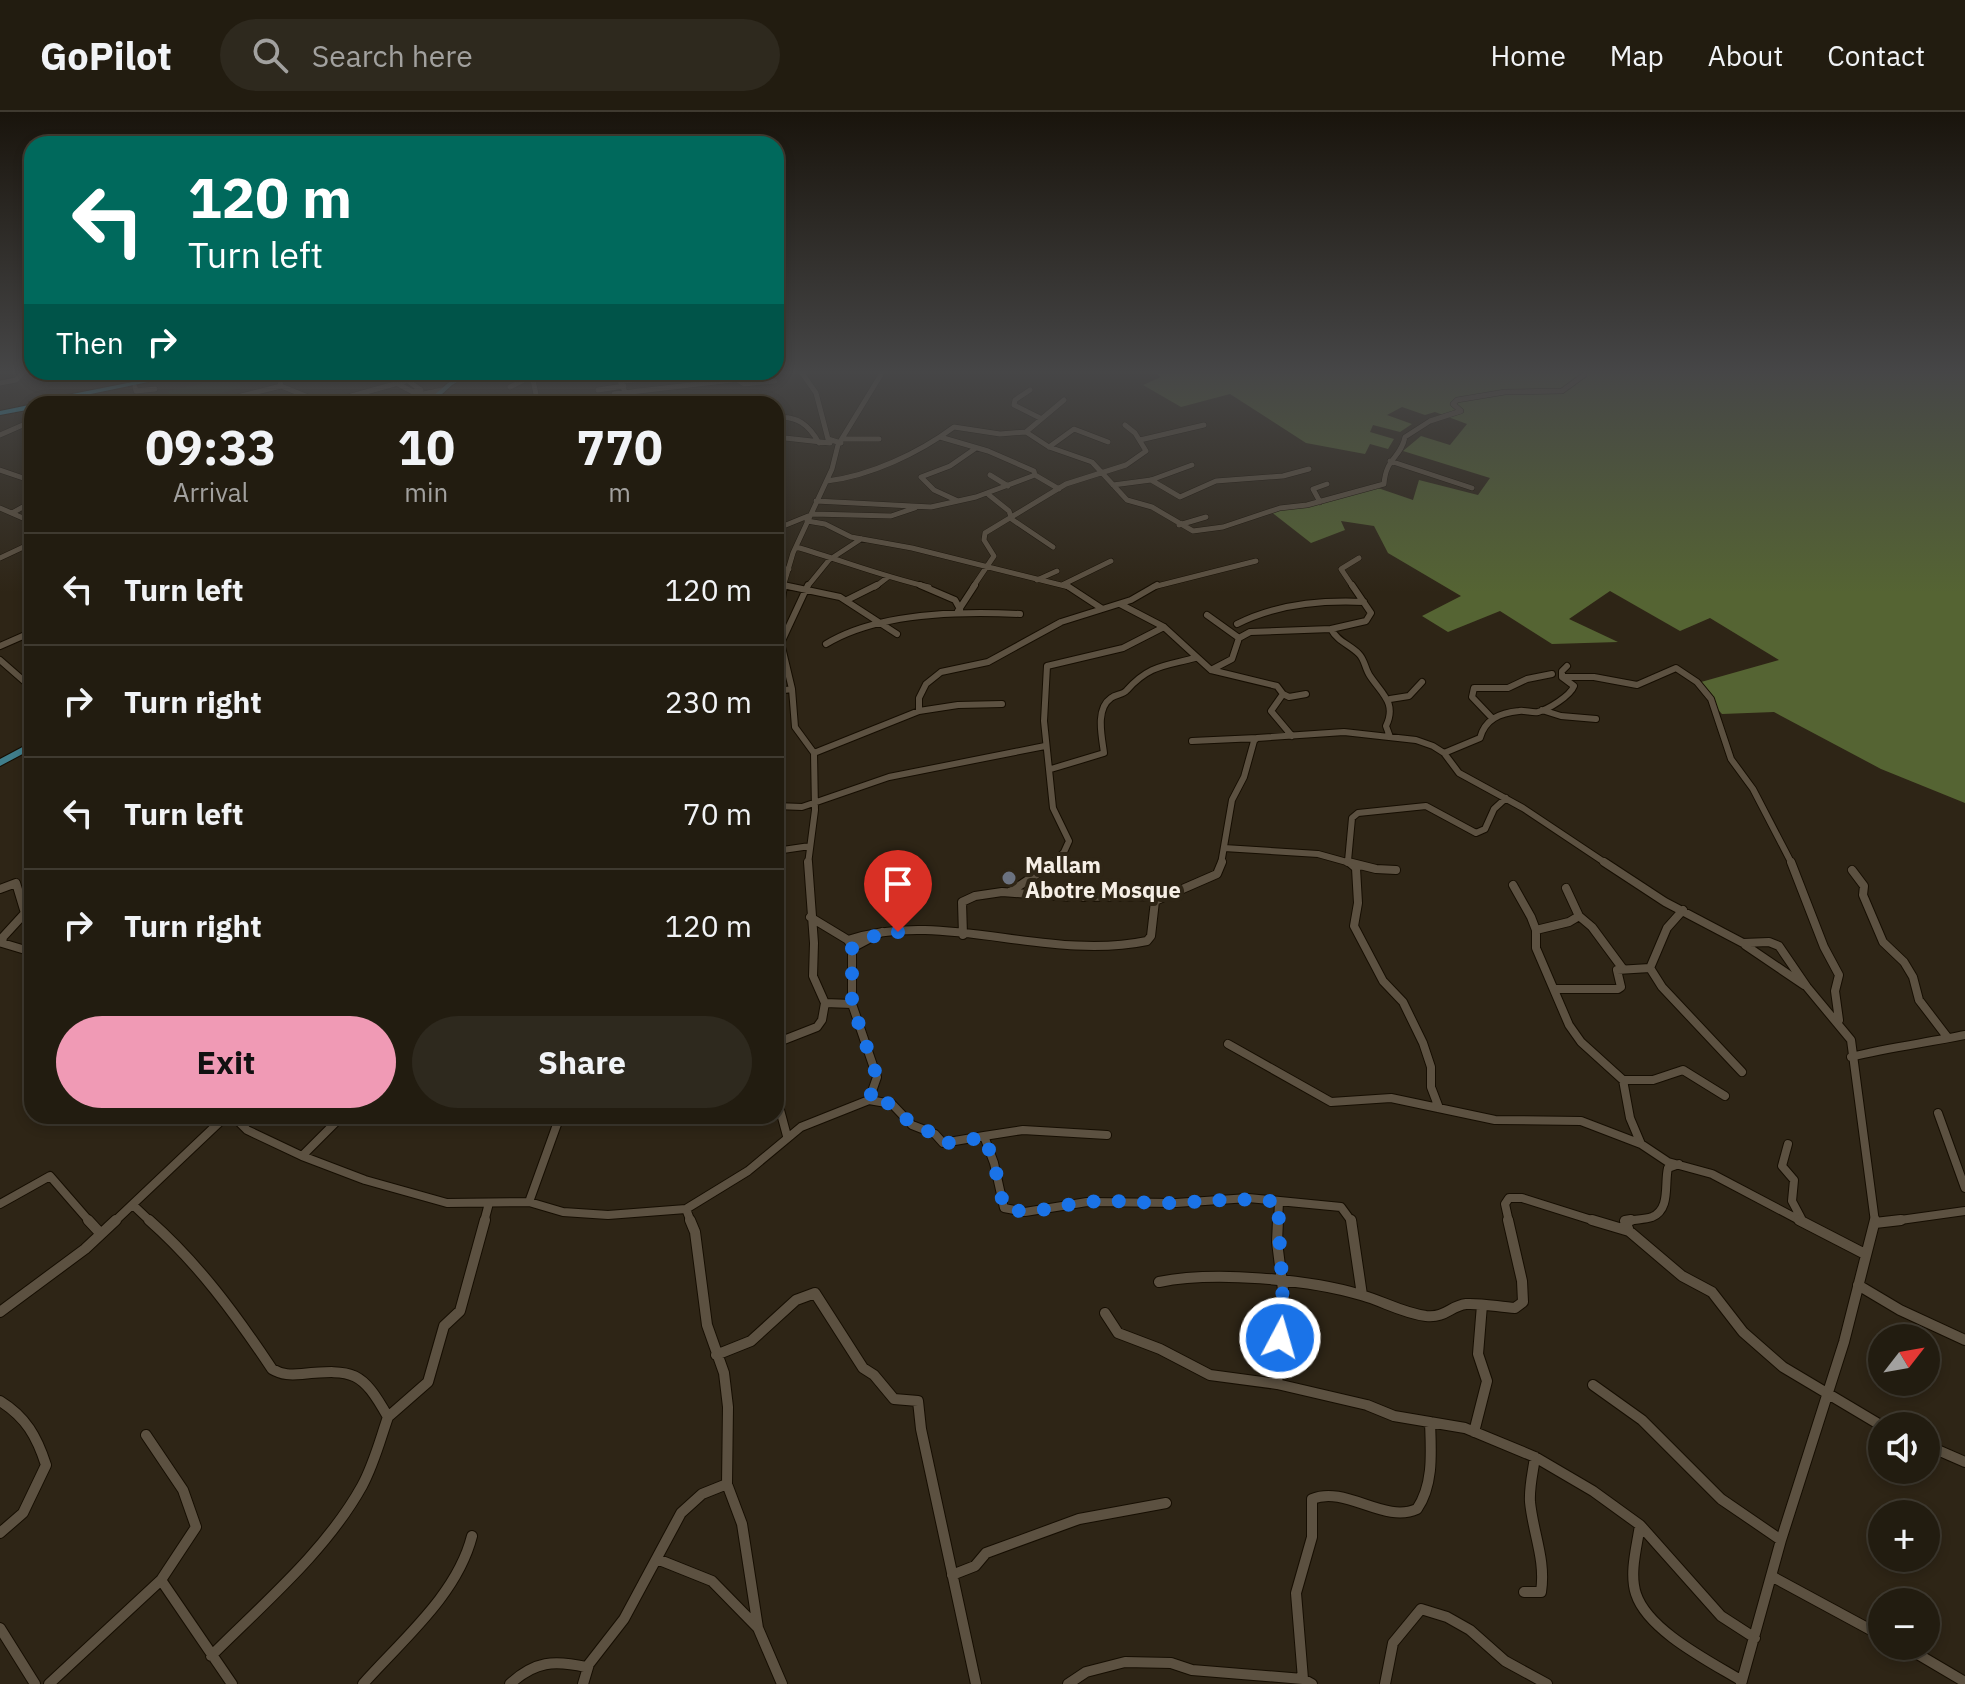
<!DOCTYPE html>
<html lang="en">
<head>
<meta charset="utf-8">
<style>
	:root { --surface:#221c10; --page:#2e291e; --text:#f1f3f6; --muted:#a2a19f; --line:#3f3a30; --accent:#f09ab5 }
	body { margin:0; font-family:"IBM Plex Sans",sans-serif; background:var(--page); color:var(--text); height:100vh; display:flex; flex-direction:column; font-size:30px; white-space:nowrap }
	* { box-sizing:border-box; margin:0 }
	p { font-size:26px; color:var(--muted) }
	.icon { flex:none; width:44px; height:44px; fill:none; stroke:currentColor; stroke-width:2; stroke-linecap:round; stroke-linejoin:round }
	.map { position:relative; flex:1; overflow:hidden }
	.sheet { position:absolute; left:24px; top:284px; width:760px; height:728px; display:flex; flex-direction:column; background:var(--surface); border-radius:24px; box-shadow:0 4px 12px #0003,0 0 0 2px var(--line) }
	.sheet>* { flex:none }
	.banner { position:absolute; left:24px; top:24px; width:760px; height:244px; border-radius:24px; box-shadow:0 4px 12px #0003,0 0 0 2px var(--line); background:#00695c; color:#fff; overflow:hidden }
	.needle { width:52px; rotate:59deg }
	.buttons { position:absolute; left:1868px; top:1212px; display:grid; gap:16px }
	.buttons a { display:grid; place-items:center; width:72px; height:72px; border-radius:50%; background:var(--surface); box-shadow:0 4px 12px #0003,0 0 0 2px var(--line); font-size:40px }
	.pin { position:absolute; display:grid; place-items:center; width:68px; height:68px; color:#fff; margin:-82px -34px; border-radius:50% 50% 50% 0; rotate:-45deg; box-shadow:0 0 8px #0007 }
	.pin .icon { rotate:45deg }
	.me { position:absolute; width:88px; margin:-44px; rotate:6deg; stroke-linejoin:round; filter:drop-shadow(0 0 6px #0008) }
	.turn { display:flex; align-items:center; gap:28px; height:168px; padding:0 32px; font-size:36px }
	.turn .icon { width:104px; height:104px; stroke-width:2.5 }
	.turn b { display:block; font-size:56px; line-height:68px }
	.then { display:flex; align-items:center; height:76px; padding:0 32px; background:#0003; gap:16px; font-size:30px }
	.eta { display:flex; justify-content:space-evenly; align-items:center; height:136px; text-align:center }
	.eta b { font-size:48px; font-weight:800; line-height:56px }
	.cta { display:flex; gap:16px; margin-top:auto; padding:16px 32px }
	.cta a { flex:1; height:92px; border-radius:48px; background:var(--accent); color:#111; font-size:32px; font-weight:800; line-height:92px; text-align:center }
	.cta a+a { background:var(--page); color:var(--text) }
	ul { padding:0; list-style:none }
	li { display:flex; align-items:center; gap:24px; height:112px; padding:0 32px; border-top:2px solid var(--line) }
	li div { flex:1 }
	li b { display:block; font-size:30px }
	li em { font-style:normal }
	header { display:flex; align-items:center; gap:48px; box-sizing:border-box; height:112px; padding:0 40px; background:var(--surface); border-bottom:2px solid var(--line) }
	header strong { font-size:38px }
	nav { display:flex; gap:44px; margin-inline-start:auto; font-size:28px }
	.search { width:560px; height:72px; background:var(--page); display:flex; align-items:center; gap:20px; box-sizing:border-box; padding:0 28px; border-radius:44px; color:var(--muted); font-size:30px }
	.map>svg:first-child { display:block }
	.green { fill:#2c3418 }
	.forest { fill:#556433 }
	.lines { fill:none; stroke-linecap:round; stroke-linejoin:round }
	.street-far3-casing { stroke:#160e02; stroke-width:6 }
	.street-far2-casing { stroke:#160e02; stroke-width:8 }
	.street-far1-casing { stroke:#160e02; stroke-width:10 }
	.street-casing { stroke:#160e02; stroke-width:12 }
	.primary-casing { stroke:#160e02; stroke-width:2 }
	.highway-casing { stroke:#160e02; stroke-width:2 }
	.street-far3 { stroke:#5c5141; stroke-width:5 }
	.street-far2 { stroke:#5c5141; stroke-width:6 }
	.street-far1 { stroke:#5c5141; stroke-width:8 }
	.street { stroke:#5c5141; stroke-width:10 }
	.primary { fill:#407e8b; fill-rule:evenodd }
	.highway { fill:#2e9cbc; fill-rule:evenodd }
	.route { stroke:#1a73e8; stroke-width:14; stroke-dasharray:0 25.2 }
	.worship-dot { fill:#6b7280; stroke:#2e2516; stroke-width:3 }
	.labels { text-anchor:middle; stroke-width:8; stroke-linejoin:round; paint-order:stroke }
	.poi-label { font-size:22px; font-weight:bold; fill:#f6efe6; stroke:#2e2516; text-anchor:start }
</style>
</head>
<body>
<header>
<strong>GoPilot</strong>
<div class="search"><svg class="icon" aria-label="search" viewBox="0 0 24 24"><circle cx="10" cy="10" r="6"/><path d="M15 15l6 6"/></svg>Search here</div>
<nav><a>Home</a><a>Map</a><a>About</a><a>Contact</a></nav>
</header>
<div class="map">
<svg width="1965" height="1572" viewBox="0 0 1965 1572">
	<rect width="100%" height="100%" fill="#2e2516"/>
	<path class="green" d="M 236,264 L 241,276 L 172,292 L 168,279 Z"/>
	<path class="forest" d="M 1155,261 L 1965,261 L 1965,691 L 1881,657 L 1774,600 L 1722,602 L 1694,572 L 1779,548 L 1710,506 L 1680,519 L 1610,479 L 1569,507 L 1618,530 L 1552,532 L 1500,499 L 1448,520 L 1422,504 L 1461,484 L 1388,441 L 1374,414 L 1341,409 L 1345,418 L 1311,431 L 1270,399 L 1304,394 L 1375,375 L 1413,388 L 1419,368 L 1478,383 L 1490,366 L 1403,339 L 1421,324 L 1450,333 L 1467,312 L 1435,300 L 1425,303 L 1402,295 L 1387,303 L 1412,312 L 1400,320 L 1373,313 L 1370,320 L 1394,327 L 1388,337 L 1370,332 L 1365,342 L 1306,331 L 1230,282 L 1181,295 L 1143,273 L 1161,265 Z"/>
	<g class="lines">
		<g class="street-far3-casing">
			<path id="street-far3" d="M 616,261 L 631,292
				M 802,261 L 816,281 L 828,327 L 841,331
				M 532,263 L 538,292
				M 736,267 L 744,272 L 775,269
				M 74,268 L 83,261
				M 622,269 L 675,265
				M 0,271 L 16,268 L 23,261
				M 398,272 L 413,280 L 421,278 L 408,269
				M 281,274 L 280,269 L 288,261
				M 135,275 L 136,279 L 155,277
				M 510,275 L 538,261
				M 598,278 L 624,274
				M 1030,278 L 1015,288 L 1014,293 L 1040,306
				M 614,282 L 732,268 L 739,261
				M 419,283 L 442,278
				M 582,286 L 586,292
				M 1064,288 L 1026,320 L 1049,335 L 1092,350 L 1127,388 L 1152,395 L 1193,419 L 1223,415 L 1280,396 L 1307,393 L 1384,372 C 1386,345 1401,346 1405,325 L 1430,309 L 1461,299 L 1453,292 L 1457,288 L 1505,280 L 1562,279 L 1584,263
				M 209,292 L 281,274 L 313,287 L 315,292
				M 323,292 L 434,261
				M 776,306 C 797,303 809,313 819,331
				M 0,323 L 32,309
				M 776,325 L 830,331
				M 844,327 L 879,327
				M 1140,328 L 1204,313
				M 1049,335 L 1074,317 L 1108,330
				M 1390,349 L 1472,376
				M 0,358 L 32,369
				M 990,363 L 1008,374
				M 1035,363 L 1059,377
				M 776,368 L 776,376
				M 1151,368 L 1180,385 L 1216,369 L 1283,364 L 1309,357
				M 827,369 C 870,364 919,341 954,315 L 1000,322 L 1026,320
				M 1113,373 L 1151,368 L 1192,353
				M 989,383 L 1009,399 L 1011,405
				M 816,389 L 931,395 L 976,385 L 1035,363 L 1034,359 L 988,339 L 940,325
				M 958,389 L 934,378 L 921,365 L 950,354 L 976,336
				M 1320,390 L 1313,377 L 1327,372
				M 0,396 L 32,410
				M 12,401 L 32,390
				M 1010,406 L 1053,435
				M 807,409 L 825,412 L 851,425 L 912,436 L 1069,475
				M 1179,413 L 1206,405
				M 776,417 L 813,402 L 891,404 L 915,396
				M 796,435 C 841,448 884,465 929,475
				M 0,446 L 32,431
				M 776,457 L 789,457
				M 1037,468 L 1057,459
				M 776,472 L 792,475
				M 1064,472 L 1111,449
				M 783,475 L 793,441 L 832,357 L 838,333 L 882,261
				M 807,475 L 829,448 L 861,427
				M 875,475 L 888,465
				M 973,475 L 994,444 L 984,428 L 985,421 L 1066,372 L 1126,353 L 1146,339 L 1135,321 L 1125,313
				M 1153,475 L 1256,449
				M 1353,475 L 1341,457 L 1359,446"/>
		</g>
		<g class="street-far2-casing">
			<path id="street-far2" d="M 783,473 L 840,485 L 897,522
				M 920,473 L 955,488 L 960,497
				M 1066,473 L 1101,496
				M 847,488 L 877,473
				M 1120,492 L 1164,515 L 1211,558 L 1277,574 L 1283,582 L 1271,599 L 1292,624
				M 958,499 L 975,473
				M 1207,503 L 1239,526
				M 1237,512 C 1276,492 1320,488 1364,490
				M 1331,517 L 1366,509 L 1371,501 L 1352,473
				M 781,531 L 779,508 L 784,473
				M 826,532 C 878,500 960,499 1020,502
				M 0,534 L 32,520
				M 0,548 L 32,576
				M 1211,558 L 1232,547 L 1239,526 L 1250,520 L 1331,517 C 1338,530 1349,532 1359,542 C 1365,548 1365,557 1370,564 C 1382,582 1397,591 1386,614 L 1390,625
				M 1562,565 L 1594,565 L 1637,573 L 1676,556 L 1697,570 L 1711,587 L 1731,647 L 1753,677 L 1792,752
				M 776,579 L 792,577
				M 1283,582 L 1289,585 L 1306,582
				M 1390,587 L 1409,584 L 1422,570
				M 1542,598 L 1561,604 L 1596,607
				M 919,599 L 958,593 L 1002,592
				M 1492,606 L 1472,585 L 1474,576 L 1508,576 L 1527,567 L 1552,562
				M 1192,629 L 1257,626
				M 24,638 L 32,641
				M 814,641 L 919,599 L 919,586 L 926,572 L 941,560 L 988,550 L 1061,510 L 1131,488 L 1157,473
				M 1444,641 L 1480,626 C 1485,607 1500,601 1519,599 C 1525,598 1532,601 1538,600 C 1549,597 1570,584 1574,574 L 1562,565 L 1562,559 L 1567,554
				M 1051,657 L 1104,641 C 1102,625 1095,597 1111,586 C 1116,582 1123,583 1127,578 C 1149,553 1165,554 1195,546
				M 776,694 L 802,695 L 889,665 L 1045,634
				M 1224,736 L 1318,742 L 1354,752
				M 776,739 L 810,734
				M 808,752 L 815,698 L 814,641 L 795,615 L 792,577 L 781,531 L 808,473
				M 1053,752 L 1064,740 L 1069,729 L 1053,696 L 1044,609 L 1047,554 L 1123,536 L 1164,515
				M 1221,752 L 1232,688 L 1244,665 L 1254,629 L 1257,626 L 1344,620 L 1416,628 L 1433,634 L 1444,641 L 1459,661 L 1523,696 L 1607,752
				M 1351,752 L 1348,749 L 1352,706 L 1358,701 L 1426,694 L 1476,721 L 1485,717 L 1494,697 L 1506,686"/>
		</g>
		<g class="street-far1-casing">
			<path id="street-far1" d="M 1348,750 L 1376,757 L 1396,758
				M 1349,750 L 1356,756 L 1358,791 L 1354,814 L 1383,869 L 1403,890 L 1423,931 L 1431,955 L 1431,975 L 1439,996
				M 1604,750 L 1665,790 L 1743,831 L 1769,830 L 1779,834 L 1807,875 L 1851,928 L 1875,1110
				M 1791,750 L 1824,835 L 1839,863 L 1835,879 L 1839,908
				M 1852,758 L 1864,774 L 1863,783 L 1883,830 L 1904,850 L 1913,865 L 1919,888 L 1948,926
				M 1513,773 L 1531,805 L 1536,818 L 1536,836 L 1569,913 L 1581,930 L 1623,968 L 1630,1006 L 1641,1032 L 1668,1050 L 1712,1062 L 1803,1110
				M 0,777 L 16,771 L 25,801 L 3,825 L 2,831 L 32,840
				M 1010,780 L 1055,750
				M 1683,798 L 1667,816 L 1650,856 L 1662,875 L 1742,960
				M 1579,804 L 1592,815 L 1623,857
				M 810,805 L 848,828 C 943,797 1047,850 1147,829 L 1151,824 L 1155,789 L 1217,762 L 1222,750
				M 1536,818 L 1569,810 L 1579,804 L 1566,776
				M 963,823 L 962,790 L 975,784 L 1002,780 L 1073,785 L 1160,784
				M 848,828 L 852,836 L 852,892 L 877,965 L 869,988
				M 1745,833 L 1804,873
				M 852,836 L 882,820
				M 1554,877 L 1618,877 L 1621,875 L 1617,858 L 1650,856
				M 825,891 L 852,892
				M 776,931 L 817,915 L 822,908 L 825,891 L 813,864 L 814,831 L 808,750
				M 1228,932 L 1331,990 L 1391,986 L 1495,1008 L 1581,1009 L 1641,1032
				M 1851,945 C 1889,935 1927,931 1965,923
				M 1623,968 L 1653,968 L 1683,958 L 1725,984
				M 776,983 L 787,1024
				M 1938,1001 L 1965,1076
				M 233,1004 L 247,1018 L 302,1044 L 365,1068 L 447,1091 L 529,1090 L 563,1100 L 608,1103 L 686,1097 L 748,1059 L 801,1015 L 869,988 L 892,992 L 912,1013 L 935,1022 L 943,1031 L 984,1024 L 994,1051 L 1004,1096 L 1025,1100 L 1087,1090 L 1176,1091 L 1248,1086 L 1341,1095 L 1352,1110
				M 984,1024 L 1023,1018 L 1107,1023
				M 1788,1032 L 1782,1054 L 1794,1068 L 1792,1089 L 1801,1106
				M 302,1044 L 342,1004
				M 529,1090 L 560,1004
				M 0,1092 L 50,1064 L 90,1110
				M 133,1093 L 151,1110
				M 686,1097 L 691,1110
				M 114,1110 L 226,1004
				M 484,1110 L 489,1091
				M 1278,1110 L 1279,1090
				M 1509,1110 L 1505,1092 L 1509,1086 L 1522,1086 L 1598,1110
				M 1625,1110 C 1633,1107 1643,1108 1652,1105 C 1671,1097 1664,1072 1668,1056 L 1679,1052
				M 1886,1110 L 1965,1099"/>
		</g>
		<g class="street-casing">
			<path id="street" d="M 88,1108 L 101,1122
				M 149,1108 C 198,1151 236,1203 272,1257 C 282,1263 291,1263 302,1262 C 354,1257 362,1259 388,1305 C 380,1328 374,1352 362,1374 C 326,1439 263,1492 211,1544
				M 1351,1108 L 1362,1183
				M 1592,1108 L 1629,1119 L 1682,1164 L 1712,1180 L 1743,1220 L 1783,1255 L 1882,1314
				M 1799,1108 L 1865,1142
				M 1875,1111 L 1901,1108
				M 1629,1119 L 1625,1109 L 1631,1108
				M 1159,1170 C 1213,1159 1308,1167 1361,1183 C 1383,1189 1402,1201 1426,1204 C 1446,1206 1450,1194 1466,1192 C 1481,1191 1499,1195 1515,1196 L 1523,1190 L 1522,1169 L 1508,1108
				M 1858,1173 L 1900,1198 L 1965,1228
				M 0,1200 L 85,1137 L 116,1108
				M 1105,1201 L 1118,1221 L 1160,1237 L 1210,1263 L 1277,1272 L 1367,1293 L 1394,1304 L 1465,1316 L 1535,1345 L 1593,1379 L 1640,1413 C 1637,1434 1629,1461 1636,1482 C 1648,1519 1711,1550 1742,1569
				M 716,1243 L 751,1229 L 796,1188 L 815,1181 L 863,1256 L 874,1263 L 894,1287 L 918,1289 L 921,1317 L 976,1572
				M 1277,1272 L 1284,1186 L 1277,1130 L 1278,1108
				M 1593,1273 L 1642,1308 L 1721,1387 L 1781,1428
				M 0,1289 C 26,1305 37,1325 46,1353 L 23,1401 L 0,1421
				M 388,1305 L 428,1270 L 444,1214 L 460,1199 L 485,1108
				M 1474,1320 L 1487,1269 L 1478,1242 L 1482,1193
				M 1926,1333 L 1965,1350
				M 727,1372 L 742,1412 L 758,1516 L 782,1572
				M 1640,1413 L 1721,1504 L 1755,1526
				M 657,1447 L 712,1469 L 758,1516
				M 952,1463 L 975,1454 L 986,1441 L 1079,1407 L 1166,1391
				M 1773,1465 L 1882,1524
				M 161,1468 L 232,1572
				M 1524,1480 L 1541,1480 C 1546,1448 1533,1421 1530,1390 C 1529,1375 1533,1360 1535,1345
				M 0,1516 L 35,1572
				M 1904,1534 L 1965,1570
				M 1303,1567 L 1296,1481 L 1312,1425 L 1312,1387 C 1346,1373 1384,1412 1417,1397 C 1434,1372 1431,1339 1430,1310
				M 49,1572 L 161,1468 L 196,1415 L 183,1378 L 146,1323
				M 363,1572 C 402,1528 457,1483 472,1424
				M 510,1572 C 535,1549 554,1548 586,1555
				M 583,1572 L 589,1552 L 624,1507 L 681,1401 L 702,1382 L 727,1372 L 728,1295 L 724,1261 L 707,1213 L 695,1120 L 690,1108
				M 1068,1572 L 1086,1560 L 1125,1550 L 1171,1551 L 1192,1558 L 1303,1567 L 1312,1572
				M 1385,1572 L 1393,1531 L 1421,1497 L 1447,1505 L 1470,1518 L 1505,1549 L 1547,1572
				M 1741,1572 L 1781,1428 L 1844,1230 L 1875,1108"/>
		</g>
		<g class="primary-casing">
			<path id="primary" d="M 466,261 L 473,261 L 452,273 L 431,292 L 424,292 L 448,271 Z
				M 32,630 L 32,637 L 0,654 L 0,647 Z"/>
		</g>
		<g class="highway-casing">
			<path id="highway" d="M 178,261 L 191,261 L 43,292 L 32,292 L 32,297 L 0,303 L 0,299 L 29,293 L 29,290 L 32,290 Z"/>
		</g>
		<use href="#street-far3" class="street-far3"/>
		<use href="#street-far2" class="street-far2"/>
		<use href="#street-far1" class="street-far1"/>
		<use href="#street" class="street"/>
		<use href="#primary" class="primary"/>
		<use href="#highway" class="highway"/>
	</g>
	<linearGradient id="sky" x2="0" y2="1"><stop stop-color="#19140c"/><stop offset="0.54" stop-color="#464647"/><stop offset="1" stop-color="#464647" stop-opacity="0"/></linearGradient>
	<rect width="1965" height="481" fill="url(#sky)"/>
	<g class="lines">
		<path class="route" d="M 898,820 L 882,820 L 852,836 L 852,892 L 877,965 L 869,988 L 892,992 L 912,1013 L 935,1022 L 943,1031 L 963,1030 L 984,1024 L 994,1051 L 1004,1096 C 1033,1105 1060,1092 1088,1090 C 1117,1087 1146,1092 1175,1091 C 1210,1089 1243,1085 1279,1090 C 1277,1135 1287,1181 1280,1226"/>
	</g>
	<circle class="worship-dot" cx="1009" cy="766" r="8"/>
	<g class="labels">
		<g class="poi-label">
			<text x="1025" y="761">Mallam<tspan x="1025" dy="25">Abotre Mosque</tspan></text>
		</g>
	</g>
</svg>
<div class="buttons">
<a><svg class="needle" viewBox="-14 -14 28 28"><path d="M0-13l5 13h-10z" fill="#e53935"/><path d="M0 13l5-13h-10z" fill="#a2a19f"/></svg></a>
<a><svg class="icon" aria-label="sound" viewBox="0 0 24 24"><path d="M4 9h4l5-4v14l-5-4H4zM17 9q2 3 0 6"/></svg></a>
<a>+</a>
<a>−</a>
</div>
<div class="pin" style="left:898px;top:820px;background:#d93025"><svg class="icon" aria-label="arrive" viewBox="0 0 24 24"><path d="M6 21V4h12l-3 4 3 4H6"/></svg></div>
<svg class="me" style="left:1280px;top:1226px" viewBox="-20 -20 40 40"><circle r="17" fill="#1a73e8" stroke="#fff" stroke-width="3"/><path d="M0-11L8 9 0 5-8 9z" fill="#fff"/></svg>
<div class="banner">
<div class="turn"><svg class="icon" aria-label="left" viewBox="0 0 24 24"><path d="M17 20v-9H6M10 6l-5 5 5 5"/></svg><div><b>120 m</b>Turn left</div></div>
<div class="then">Then<svg class="icon" aria-label="right" viewBox="0 0 24 24"><path d="M7 20v-9h11M14 6l5 5-5 5"/></svg></div>
</div>
<section class="sheet">
<div class="eta">
<div><b>09:33</b><p>Arrival</p></div>
<div><b>10</b><p>min</p></div>
<div><b>770</b><p>m</p></div>
</div>
<ul>
<li><svg class="icon" aria-label="left" viewBox="0 0 24 24"><path d="M17 20v-9H6M10 6l-5 5 5 5"/></svg><div><b>Turn left</b></div><em>120 m</em></li>
<li><svg class="icon" aria-label="right" viewBox="0 0 24 24"><path d="M7 20v-9h11M14 6l5 5-5 5"/></svg><div><b>Turn right</b></div><em>230 m</em></li>
<li><svg class="icon" aria-label="left" viewBox="0 0 24 24"><path d="M17 20v-9H6M10 6l-5 5 5 5"/></svg><div><b>Turn left</b></div><em>70 m</em></li>
<li><svg class="icon" aria-label="right" viewBox="0 0 24 24"><path d="M7 20v-9h11M14 6l5 5-5 5"/></svg><div><b>Turn right</b></div><em>120 m</em></li>
</ul>
<div class="cta"><a>Exit</a><a>Share</a></div>
</section>
</div>
</body>
</html>
